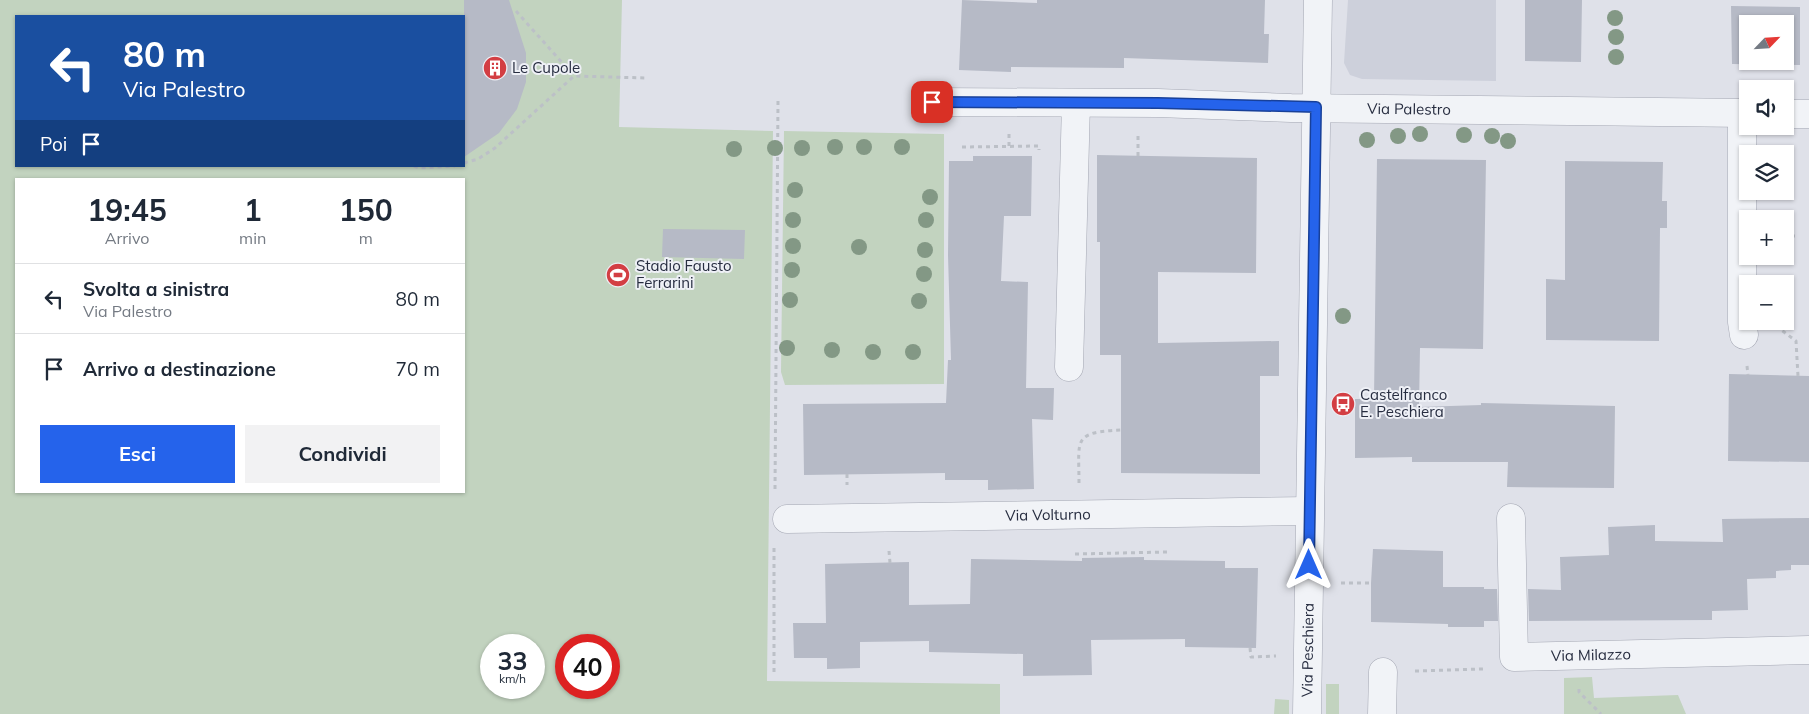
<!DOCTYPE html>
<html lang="it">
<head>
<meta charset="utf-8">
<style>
	:root { --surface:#fff; --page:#f2f2f3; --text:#1f2937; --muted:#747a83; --line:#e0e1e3; --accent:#2563eb }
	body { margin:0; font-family:Mulish,sans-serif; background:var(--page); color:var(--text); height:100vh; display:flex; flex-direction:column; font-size:19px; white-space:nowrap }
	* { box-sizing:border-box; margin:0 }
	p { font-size:16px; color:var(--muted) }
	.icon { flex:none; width:28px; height:28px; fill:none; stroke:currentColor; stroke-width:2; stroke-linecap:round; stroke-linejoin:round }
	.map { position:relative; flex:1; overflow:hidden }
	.drawer { position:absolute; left:15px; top:178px; width:450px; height:315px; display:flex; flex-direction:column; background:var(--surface); border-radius:0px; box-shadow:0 1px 4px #0004 }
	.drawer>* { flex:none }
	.hud { position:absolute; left:15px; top:15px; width:450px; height:152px; border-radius:0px; box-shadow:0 1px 4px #0004; background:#1a4fa0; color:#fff; overflow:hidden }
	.needle { width:32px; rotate:65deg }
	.buttons { position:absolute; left:1739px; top:15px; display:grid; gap:10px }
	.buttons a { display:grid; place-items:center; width:55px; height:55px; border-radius:0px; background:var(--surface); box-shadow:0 1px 4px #0004; font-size:25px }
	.speed { position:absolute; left:480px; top:634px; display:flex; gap:10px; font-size:25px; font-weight:700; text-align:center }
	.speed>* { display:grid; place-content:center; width:65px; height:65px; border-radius:50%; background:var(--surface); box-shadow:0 1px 4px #0004; line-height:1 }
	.speed small { font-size:12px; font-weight:400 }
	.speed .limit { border:8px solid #d22; background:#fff; color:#111 }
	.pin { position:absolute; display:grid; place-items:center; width:42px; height:42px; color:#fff; margin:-21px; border-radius:10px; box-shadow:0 2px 8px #0006 }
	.me { position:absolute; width:55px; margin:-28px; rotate:0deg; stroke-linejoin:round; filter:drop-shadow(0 0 4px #0008) }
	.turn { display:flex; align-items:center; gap:18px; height:105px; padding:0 25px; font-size:22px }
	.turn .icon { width:65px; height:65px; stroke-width:2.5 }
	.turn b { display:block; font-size:35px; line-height:42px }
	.then { display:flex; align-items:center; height:48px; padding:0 25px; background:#0003; gap:10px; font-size:19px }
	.eta { display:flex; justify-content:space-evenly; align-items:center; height:85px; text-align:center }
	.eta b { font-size:30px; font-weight:700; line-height:35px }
	.button { display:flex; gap:10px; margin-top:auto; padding:10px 25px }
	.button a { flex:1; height:58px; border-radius:0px; background:var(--accent); color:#fff; font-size:20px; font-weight:700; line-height:58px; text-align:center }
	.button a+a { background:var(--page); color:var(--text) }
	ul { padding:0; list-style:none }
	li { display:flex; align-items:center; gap:15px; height:70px; padding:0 25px; border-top:1px solid var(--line) }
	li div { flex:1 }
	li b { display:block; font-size:19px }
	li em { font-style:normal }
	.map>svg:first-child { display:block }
	.built { fill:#cdd0db }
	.green { fill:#c2d3bf; fill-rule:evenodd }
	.building { fill:#b6bac6; fill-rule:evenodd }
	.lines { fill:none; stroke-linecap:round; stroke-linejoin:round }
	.minor-casing { stroke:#a4a7b3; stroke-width:29 }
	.path { stroke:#bcc0c7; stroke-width:3; stroke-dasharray:4 4; stroke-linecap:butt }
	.minor { stroke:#f1f3f7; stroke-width:28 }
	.tree { fill:#839885 }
	.route-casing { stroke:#184099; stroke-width:12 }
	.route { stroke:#2563eb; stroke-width:9 }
	.labels { text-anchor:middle; stroke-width:4; stroke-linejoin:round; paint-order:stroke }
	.poi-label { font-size:15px; fill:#272d40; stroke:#eef0f6; text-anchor:start }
	.street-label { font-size:15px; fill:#272d40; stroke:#eef0f6 }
</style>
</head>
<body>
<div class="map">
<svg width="1809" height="714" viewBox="0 0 1809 714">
	<rect width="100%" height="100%" fill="#dfe1e9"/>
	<path class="built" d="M 1348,0 L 1496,0 L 1496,81 L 1362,79 L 1350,75 L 1344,63 Z"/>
	<path class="green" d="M 0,0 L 622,0 L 619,127 L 773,131 L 767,681 L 1000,684 L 1000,714 L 0,714 ZM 16,16 L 464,16 L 464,166 L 16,166 ZM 16,179 L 464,179 L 464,491 L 16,491 ZM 491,645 L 534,645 L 534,688 L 491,688 ZM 566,645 L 609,645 L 609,688 L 566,688 Z
		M 784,131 L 944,134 L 944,384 L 785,385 L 781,372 Z
		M 1592,677 L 1594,698 L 1678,695 L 1686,714 L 1564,714 L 1564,678 Z
		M 1326,684 L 1339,684 L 1339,714 L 1326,714 Z
		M 1275,699 L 1289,700 L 1289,714 L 1274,714 Z"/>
	<path class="building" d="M 464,0 L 509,0 L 526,53 L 526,82 L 517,109 L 499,133 L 464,157 Z
		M 962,0 L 1037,3 L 1037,0 L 1265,0 L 1264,34 L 1269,34 L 1268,63 L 1124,58 L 1124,68 L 1011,67 L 1011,72 L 959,70 Z
		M 1525,0 L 1582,0 L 1581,62 L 1525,61 Z
		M 1731,6 L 1800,7 L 1800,65 L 1732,64 ZM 1748,24 L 1785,24 L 1785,61 L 1748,61 Z
		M 1097,155 L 1257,158 L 1256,273 L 1158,272 L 1158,343 L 1279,341 L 1279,376 L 1260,376 L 1260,474 L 1121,473 L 1121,355 L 1100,355 L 1100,242 L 1097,242 Z
		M 973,156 L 1032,156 L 1031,216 L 1004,216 L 1001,281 L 1028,282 L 1026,388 L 1054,388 L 1053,420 L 1032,419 L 1034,489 L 988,490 L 988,480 L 945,480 L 945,473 L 804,475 L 803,404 L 946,403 L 948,360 L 951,360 L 948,255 L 949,161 L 973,161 Z
		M 1377,159 L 1486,160 L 1483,349 L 1420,348 L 1419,407 L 1481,405 L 1481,403 L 1615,406 L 1614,488 L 1507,487 L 1508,462 L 1412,462 L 1412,457 L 1355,458 L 1355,399 L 1374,399 Z
		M 1565,161 L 1663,162 L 1662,201 L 1667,201 L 1667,228 L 1660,228 L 1659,341 L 1546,340 L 1546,279 L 1565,280 Z
		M 663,229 L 745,230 L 744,259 L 662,257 Z
		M 1729,374 L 1809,376 L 1809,462 L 1728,461 Z
		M 1809,518 L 1809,565 L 1791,565 L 1791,570 L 1776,571 L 1776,578 L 1747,579 L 1748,610 L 1712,611 L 1712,620 L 1529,621 L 1528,589 L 1561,590 L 1560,557 L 1609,555 L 1608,527 L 1655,525 L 1655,541 L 1723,542 L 1722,519 Z
		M 1373,549 L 1443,551 L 1443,587 L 1484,587 L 1484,589 L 1497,589 L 1498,621 L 1484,621 L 1484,627 L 1448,627 L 1448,624 L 1371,622 L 1371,583 Z
		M 1144,557 L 1144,560 L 1225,561 L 1225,568 L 1258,568 L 1256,648 L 1185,647 L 1185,639 L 1091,640 L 1092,675 L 1023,676 L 1023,654 L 929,652 L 929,641 L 860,642 L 860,668 L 827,669 L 827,658 L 794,658 L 793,623 L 826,623 L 825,564 L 909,562 L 909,605 L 970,604 L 971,559 L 1082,561 L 1082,558 Z"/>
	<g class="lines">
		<g class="minor-casing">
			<g id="minor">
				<path id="s1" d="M 933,102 L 1158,103 L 1291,108 L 1748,113"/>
				<path d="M 1742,113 L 1742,322 L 1744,335"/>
				<path d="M 1785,114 L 1809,114"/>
				<path d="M 1069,367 L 1076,103"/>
				<path id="s2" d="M 1511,518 L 1514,657 L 1809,650"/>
				<path id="s3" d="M 787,519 L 1309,511"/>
				<path id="s4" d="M 1307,714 L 1318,0"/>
				<path d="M 1382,714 L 1383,672"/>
			</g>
		</g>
		<path class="path" d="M 516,11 L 574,76
			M 1009,146 L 1009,133
			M 962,147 L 1039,146 L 1039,150
			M 1138,156 L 1138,136
			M 464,163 L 478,159 L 495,148 L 574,76 L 647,78
			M 414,166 L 419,168 L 455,166
			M 1785,236 L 1795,236
			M 1776,326 L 1796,341 L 1798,376
			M 1747,366 L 1748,375
			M 847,474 L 847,485
			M 1079,483 C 1079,439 1072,432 1122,430
			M 775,489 L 778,100
			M 889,551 L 890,563
			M 1075,554 L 1167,552
			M 1341,583 L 1371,583
			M 1250,648 L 1251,657 L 1276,656
			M 1415,671 L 1483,669
			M 774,672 L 774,548
			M 1579,689 L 1579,692 L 1601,714"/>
		<use href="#minor" class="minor"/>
	</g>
	<g class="tree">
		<circle cx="1615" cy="18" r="8"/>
		<circle cx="1616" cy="37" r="8"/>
		<circle cx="1616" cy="57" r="8"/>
		<circle cx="1420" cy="134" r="8"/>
		<circle cx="1464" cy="135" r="8"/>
		<circle cx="1398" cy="136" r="8"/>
		<circle cx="1492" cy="136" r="8"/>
		<circle cx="1367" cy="140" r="8"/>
		<circle cx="1508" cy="141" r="8"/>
		<circle cx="835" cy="147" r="8"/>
		<circle cx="864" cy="147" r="8"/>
		<circle cx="902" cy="147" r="8"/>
		<circle cx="775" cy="148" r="8"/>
		<circle cx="802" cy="148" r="8"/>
		<circle cx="734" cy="149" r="8"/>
		<circle cx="795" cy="190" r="8"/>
		<circle cx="930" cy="197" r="8"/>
		<circle cx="793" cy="220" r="8"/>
		<circle cx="926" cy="220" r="8"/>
		<circle cx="793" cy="246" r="8"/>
		<circle cx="859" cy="247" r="8"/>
		<circle cx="925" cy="250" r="8"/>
		<circle cx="792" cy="270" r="8"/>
		<circle cx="924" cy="274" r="8"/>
		<circle cx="790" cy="300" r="8"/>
		<circle cx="919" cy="301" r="8"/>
		<circle cx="1343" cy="316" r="8"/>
		<circle cx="787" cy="348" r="8"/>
		<circle cx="832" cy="350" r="8"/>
		<circle cx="873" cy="352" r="8"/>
		<circle cx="913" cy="352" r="8"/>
	</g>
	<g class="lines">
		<g class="route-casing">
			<path id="route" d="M 932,102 L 1158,103 L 1316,107 L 1309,565"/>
		</g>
		<use href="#route" class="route"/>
	</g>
	<defs>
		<g id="building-disc" transform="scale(1.25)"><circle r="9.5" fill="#d33e43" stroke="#eef0f6"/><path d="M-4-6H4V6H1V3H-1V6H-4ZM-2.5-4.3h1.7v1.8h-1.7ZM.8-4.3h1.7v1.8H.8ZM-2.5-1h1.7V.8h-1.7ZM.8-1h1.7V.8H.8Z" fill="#fff"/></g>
		<g id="stadium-disc" transform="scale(1.25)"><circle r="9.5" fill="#d33e43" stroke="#eef0f6"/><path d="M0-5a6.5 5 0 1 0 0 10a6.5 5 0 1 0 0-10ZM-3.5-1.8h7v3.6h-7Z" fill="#fff"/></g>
		<g id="bus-disc" transform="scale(1.25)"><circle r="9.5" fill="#d33e43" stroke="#eef0f6"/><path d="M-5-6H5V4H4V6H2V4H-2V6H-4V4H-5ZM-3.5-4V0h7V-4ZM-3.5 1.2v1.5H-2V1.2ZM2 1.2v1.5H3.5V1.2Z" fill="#fff"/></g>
	</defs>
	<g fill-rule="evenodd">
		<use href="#building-disc" x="495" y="68"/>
		<use href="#stadium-disc" x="618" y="275"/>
		<use href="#bus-disc" x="1343" y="404"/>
	</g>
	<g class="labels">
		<g class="poi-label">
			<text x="512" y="73">Le Cupole</text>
			<text x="636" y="271">Stadio Fausto<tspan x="636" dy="17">Ferrarini</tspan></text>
			<text x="1360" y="400">Castelfranco<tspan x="1360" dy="17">E. Peschiera</tspan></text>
		</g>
		<g class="street-label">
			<text dy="5" stroke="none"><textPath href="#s1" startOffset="476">Via Palestro</textPath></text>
			<text dy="5" stroke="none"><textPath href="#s3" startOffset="261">Via Volturno</textPath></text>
			<text dy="5" stroke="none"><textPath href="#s4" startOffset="64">Via Peschiera</textPath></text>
			<text dy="5" stroke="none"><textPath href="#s2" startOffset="216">Via Milazzo</textPath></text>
		</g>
	</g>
</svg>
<div class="buttons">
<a><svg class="needle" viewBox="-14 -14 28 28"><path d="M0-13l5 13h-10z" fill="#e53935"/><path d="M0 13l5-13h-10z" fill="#747a83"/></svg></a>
<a><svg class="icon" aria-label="sound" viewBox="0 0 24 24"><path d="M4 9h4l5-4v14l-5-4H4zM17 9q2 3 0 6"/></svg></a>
<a><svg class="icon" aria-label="layers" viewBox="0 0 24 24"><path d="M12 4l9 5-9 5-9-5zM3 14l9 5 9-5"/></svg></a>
<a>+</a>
<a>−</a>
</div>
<div class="speed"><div>33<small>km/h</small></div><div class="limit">40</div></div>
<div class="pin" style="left:932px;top:102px;background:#d93025"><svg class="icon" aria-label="arrive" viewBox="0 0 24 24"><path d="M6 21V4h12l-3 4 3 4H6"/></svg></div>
<svg class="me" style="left:1309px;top:565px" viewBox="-20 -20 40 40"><path d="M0-17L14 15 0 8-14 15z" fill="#2563eb" stroke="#fff" stroke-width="4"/></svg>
<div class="hud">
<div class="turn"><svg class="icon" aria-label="left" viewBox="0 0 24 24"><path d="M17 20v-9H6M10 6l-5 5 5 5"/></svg><div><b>80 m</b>Via Palestro</div></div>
<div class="then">Poi<svg class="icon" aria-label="arrive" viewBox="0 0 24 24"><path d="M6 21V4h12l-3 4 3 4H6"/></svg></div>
</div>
<section class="drawer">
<div class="eta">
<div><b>19:45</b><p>Arrivo</p></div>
<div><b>1</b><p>min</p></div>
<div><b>150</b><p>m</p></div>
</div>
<ul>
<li><svg class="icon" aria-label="left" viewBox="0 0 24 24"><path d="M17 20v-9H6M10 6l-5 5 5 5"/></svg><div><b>Svolta a sinistra</b><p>Via Palestro</p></div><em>80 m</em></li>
<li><svg class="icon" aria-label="arrive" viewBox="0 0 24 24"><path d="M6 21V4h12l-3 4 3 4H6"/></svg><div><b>Arrivo a destinazione</b></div><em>70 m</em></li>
</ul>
<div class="button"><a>Esci</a><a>Condividi</a></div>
</section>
</div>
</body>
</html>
